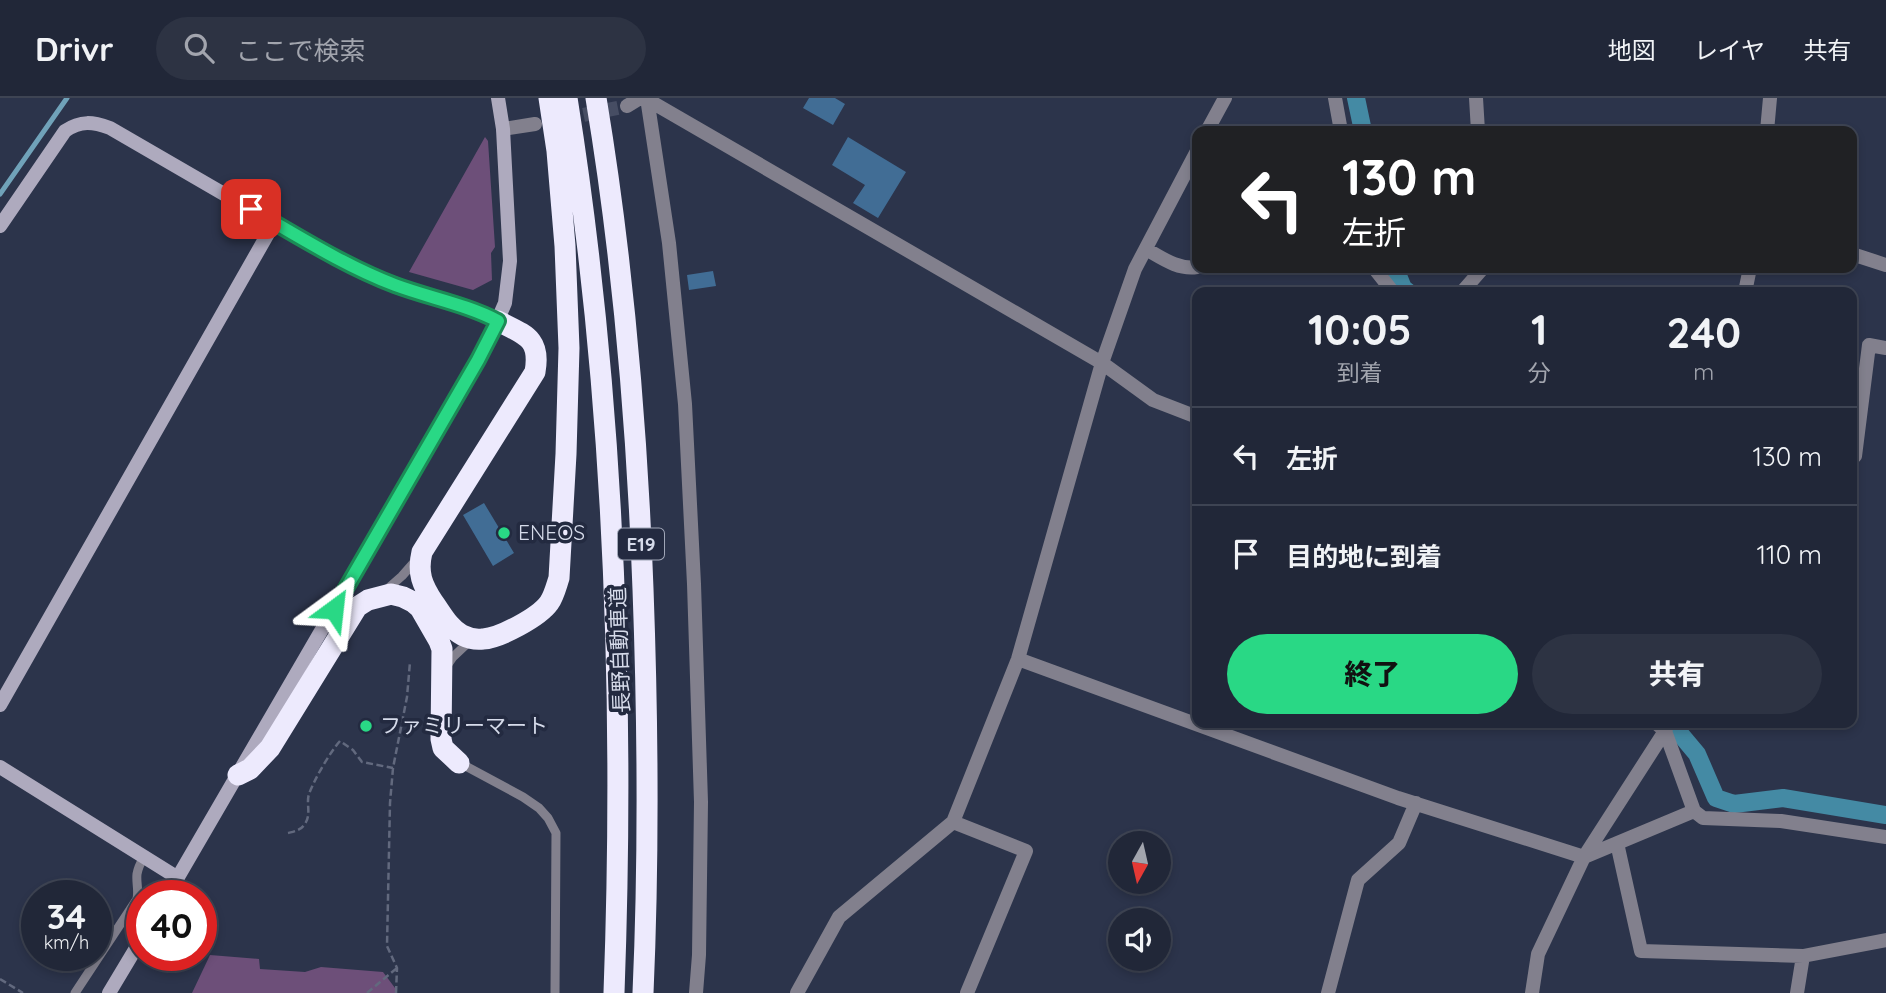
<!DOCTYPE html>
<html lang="ja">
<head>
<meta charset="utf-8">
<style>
	:root { --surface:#212738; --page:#2d3343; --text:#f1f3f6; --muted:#a2a5ae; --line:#3e4453; --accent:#29d885 }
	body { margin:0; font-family:Quicksand,"Noto Sans JP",sans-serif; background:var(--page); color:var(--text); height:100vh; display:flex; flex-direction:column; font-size:26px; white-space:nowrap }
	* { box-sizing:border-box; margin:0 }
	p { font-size:23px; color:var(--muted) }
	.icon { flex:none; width:38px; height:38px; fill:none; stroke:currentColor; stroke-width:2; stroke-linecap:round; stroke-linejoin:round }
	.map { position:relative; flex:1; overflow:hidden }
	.details { position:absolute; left:1192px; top:189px; width:665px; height:441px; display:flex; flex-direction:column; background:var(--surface); border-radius:14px; box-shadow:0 4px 10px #0003,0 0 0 2px var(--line) }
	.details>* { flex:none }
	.hud { position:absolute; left:1192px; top:28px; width:665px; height:147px; border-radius:14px; box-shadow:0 4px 10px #0003,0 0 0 2px var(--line); background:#202124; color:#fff; overflow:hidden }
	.needle { width:46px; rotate:188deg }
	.controls { position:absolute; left:1108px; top:733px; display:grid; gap:14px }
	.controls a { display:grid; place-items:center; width:63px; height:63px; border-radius:50%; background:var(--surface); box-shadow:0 4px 10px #0003,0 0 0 2px var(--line); font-size:35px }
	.speed { position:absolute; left:21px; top:782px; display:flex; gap:14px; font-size:35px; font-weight:700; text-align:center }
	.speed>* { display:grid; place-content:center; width:91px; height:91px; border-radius:50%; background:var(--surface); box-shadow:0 4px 10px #0003,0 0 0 2px var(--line); line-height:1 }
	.speed small { font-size:18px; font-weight:400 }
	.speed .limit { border:10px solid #d22; background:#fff; color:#111 }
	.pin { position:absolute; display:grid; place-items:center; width:60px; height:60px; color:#fff; margin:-30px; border-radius:14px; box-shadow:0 4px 10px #0006 }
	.me { position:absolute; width:77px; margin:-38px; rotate:30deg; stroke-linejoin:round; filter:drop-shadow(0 0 5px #0008) }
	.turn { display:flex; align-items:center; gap:24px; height:147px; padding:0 35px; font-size:32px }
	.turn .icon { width:91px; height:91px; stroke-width:2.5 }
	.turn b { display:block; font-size:49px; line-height:60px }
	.eta { display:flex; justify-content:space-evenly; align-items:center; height:119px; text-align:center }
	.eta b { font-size:42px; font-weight:800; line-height:49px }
	.primary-button { display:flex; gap:14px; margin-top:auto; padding:14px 35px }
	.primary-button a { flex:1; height:80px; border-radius:42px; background:var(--accent); color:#111; font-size:28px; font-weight:800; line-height:80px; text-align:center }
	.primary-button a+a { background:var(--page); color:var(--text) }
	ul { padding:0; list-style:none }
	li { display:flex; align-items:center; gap:21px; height:98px; padding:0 35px; border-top:2px solid var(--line) }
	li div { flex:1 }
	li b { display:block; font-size:26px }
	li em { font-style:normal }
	header { display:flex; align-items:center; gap:42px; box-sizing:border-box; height:98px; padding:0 35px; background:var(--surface); border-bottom:2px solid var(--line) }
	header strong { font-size:33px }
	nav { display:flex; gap:38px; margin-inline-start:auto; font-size:24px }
	.search { width:490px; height:63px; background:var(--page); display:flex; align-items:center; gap:18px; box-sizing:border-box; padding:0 24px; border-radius:38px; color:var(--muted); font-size:26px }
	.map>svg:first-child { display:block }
	.green { fill:#6d4f79 }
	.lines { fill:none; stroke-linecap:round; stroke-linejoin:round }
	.stream { stroke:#70a2b9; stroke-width:5 }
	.canal { stroke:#448aa4; stroke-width:18 }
	.building { fill:#416d95 }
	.street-tunnel { stroke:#464d63; stroke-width:14; stroke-dasharray:14 7; stroke-linecap:butt }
	.path { stroke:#62697e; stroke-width:2.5; stroke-dasharray:7 3.5; stroke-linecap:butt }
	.lane { stroke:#82808d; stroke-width:9 }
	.street { stroke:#82808d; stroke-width:14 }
	.secondary { stroke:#aeaabe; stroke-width:14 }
	.highway { stroke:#edeafd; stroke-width:21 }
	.route-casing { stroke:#1b8c56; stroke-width:18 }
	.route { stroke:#29d885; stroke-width:12 }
	.poi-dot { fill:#29d885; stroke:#232a40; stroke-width:2.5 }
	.labels { text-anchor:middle; stroke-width:7; stroke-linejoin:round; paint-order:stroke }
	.shield { fill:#232a40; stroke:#a0a6b7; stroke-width:2 }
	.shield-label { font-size:19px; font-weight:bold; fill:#d6dbea }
	.poi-label { font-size:21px; fill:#d6dbea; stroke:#232a40; text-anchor:start }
	.street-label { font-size:21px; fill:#d6dbea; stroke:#232a40 }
</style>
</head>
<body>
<header>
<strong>Drivr</strong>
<div class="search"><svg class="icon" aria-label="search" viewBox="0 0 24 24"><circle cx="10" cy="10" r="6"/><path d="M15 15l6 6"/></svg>ここで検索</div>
<nav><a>地図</a><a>レイヤ</a><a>共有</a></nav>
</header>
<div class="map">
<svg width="1886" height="895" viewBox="0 0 1886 895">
	<rect width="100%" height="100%" fill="#2c344b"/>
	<path class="green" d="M 485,39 L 488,43 L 495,149 L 491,155 L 492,182 L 473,192 L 409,174 Z
		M 210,857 L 259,861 L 260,871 L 305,874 L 321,869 L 383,874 L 395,890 L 395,895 L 192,895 Z"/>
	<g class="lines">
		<path class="stream" d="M 0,96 L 67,0"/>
		<path class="canal" d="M 1356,0 L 1363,33
			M 1395,170 L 1403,190 L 1408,194
			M 1671,625 L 1697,656 L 1716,700 L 1734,706 L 1783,700 L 1886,717"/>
	</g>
	<path class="building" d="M 809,0 L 835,0 L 845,6 L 833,27 L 803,10 Z
		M 848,39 L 906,74 L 878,120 L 853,105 L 865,87 L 832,67 Z
		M 713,173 L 716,188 L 689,192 L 687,177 Z
		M 484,405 L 514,455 L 493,468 L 463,417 Z"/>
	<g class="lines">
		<path class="street-tunnel" d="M 563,21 L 627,8"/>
		<path class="path" d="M 288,735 C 296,733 302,732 306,724 C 311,715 306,705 309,696 C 314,682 330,654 340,643 L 353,652 L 362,664 L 393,670
			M 0,881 L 23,895
			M 367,895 L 397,870
			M 396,895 L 397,870 L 387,848 L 390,705 L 393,670 L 407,599 L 410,564"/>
		<path class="lane" d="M 385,493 L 402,478 L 417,461
			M 446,569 L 453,559 L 472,541
			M 460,665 L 523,699 L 539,710 L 548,720 L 556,735 L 555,895
			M 75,895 L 137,801 C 139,792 136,785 137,776 C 138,770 141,764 144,759"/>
		<path class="street" d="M 647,0 L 669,145 L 685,306 L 694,486 L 701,704 L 699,857 L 696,895
			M 1335,0 L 1341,33
			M 1476,0 L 1478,33
			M 648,2 L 1102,265 L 1153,302 L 1197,319
			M 627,8 L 640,0
			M 503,31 L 535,26
			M 1207,33 L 1225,0
			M 1767,33 L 1770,0
			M 1146,151 C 1162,160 1178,172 1197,169
			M 1852,156 L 1886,167
			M 1374,170 L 1393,194
			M 1462,194 L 1483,170
			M 1745,194 L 1750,170
			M 1852,358 L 1855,358 L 1869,247 L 1886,250
			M 1018,561 L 1398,700 L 1584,759 L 1694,713
			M 1656,625 L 1665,633 L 1694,713 L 1703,720 L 1781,723 L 1886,739
			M 953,724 L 1026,753 L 967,895
			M 1617,745 L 1641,853 L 1803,858 L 1886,842
			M 797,895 L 839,819 L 953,724 L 1018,561 L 1102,265 L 1135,171 L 1197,53
			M 1328,895 L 1358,782 L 1399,745 L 1416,705
			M 1532,895 L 1538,856 L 1584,759 L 1665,633 L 1668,625
			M 1797,895 L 1803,858"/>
		<path class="secondary" d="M 0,128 L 65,33 C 81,22 93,24 110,30 L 274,125 L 365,174 L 428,198 L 462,207 L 498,223
			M 0,607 L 274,125
			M 0,669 L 178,780
			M 167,798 L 471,275 L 486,249 L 505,205 L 510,163 L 503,31 L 498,0
			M 109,895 L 142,840"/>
		<path class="highway" d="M 567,0 C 614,295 625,597 614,895
			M 596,0 C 623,162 637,327 643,491 C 648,626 649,760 643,895
			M 498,223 C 525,237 541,240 535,274 L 422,454 C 417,475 422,487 434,505 C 442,516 449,530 462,537 C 468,540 476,542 483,541 C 500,540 539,519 549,505 C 554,498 556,489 559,480 L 566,356 L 569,250 L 565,148 L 557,53 L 549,0
			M 238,677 L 250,671 L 270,650 L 357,509 L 368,502 L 391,496 L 403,499 L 413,504 L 420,510 L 439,543 L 442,551 L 441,641 L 443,650 L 459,665"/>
	</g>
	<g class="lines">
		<g class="route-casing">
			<path id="route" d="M 251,111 C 298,138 345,168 395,187 C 430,200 465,206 498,223 L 478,262 L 334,511"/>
		</g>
		<use href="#route" class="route"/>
	</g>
	<g class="poi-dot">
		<circle cx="504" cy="435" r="7"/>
		<circle cx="366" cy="628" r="7"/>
	</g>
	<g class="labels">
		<rect class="shield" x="618" y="430.5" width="46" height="31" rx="5"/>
		<g class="shield-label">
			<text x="641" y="453">E19</text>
		</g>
		<g class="poi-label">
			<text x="518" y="442">ENEOS</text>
			<text x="380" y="635">ファミリーマート</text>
		</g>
		<g class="street-label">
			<text transform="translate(620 552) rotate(-92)" y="7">長野自動車道</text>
		</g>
	</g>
</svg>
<div class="controls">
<a><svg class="needle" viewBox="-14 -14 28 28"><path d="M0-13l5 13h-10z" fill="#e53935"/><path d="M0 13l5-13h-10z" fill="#a2a5ae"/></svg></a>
<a><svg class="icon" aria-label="sound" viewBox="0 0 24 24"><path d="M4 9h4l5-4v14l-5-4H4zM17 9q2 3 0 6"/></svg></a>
</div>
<div class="speed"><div>34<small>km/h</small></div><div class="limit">40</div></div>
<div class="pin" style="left:251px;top:111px;background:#d93025"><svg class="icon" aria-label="arrive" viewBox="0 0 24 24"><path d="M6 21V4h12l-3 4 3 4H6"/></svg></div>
<svg class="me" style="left:334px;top:511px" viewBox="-20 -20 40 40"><path d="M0-17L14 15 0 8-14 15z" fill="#29d885" stroke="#fff" stroke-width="4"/></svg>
<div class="hud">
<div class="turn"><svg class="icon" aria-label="left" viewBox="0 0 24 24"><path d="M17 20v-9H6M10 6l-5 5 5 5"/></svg><div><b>130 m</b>左折</div></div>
</div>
<section class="details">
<div class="eta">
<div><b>10:05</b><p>到着</p></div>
<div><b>1</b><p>分</p></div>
<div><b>240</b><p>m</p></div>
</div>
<ul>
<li><svg class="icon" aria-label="left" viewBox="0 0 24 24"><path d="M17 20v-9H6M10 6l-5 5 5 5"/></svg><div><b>左折</b></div><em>130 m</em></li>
<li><svg class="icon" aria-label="arrive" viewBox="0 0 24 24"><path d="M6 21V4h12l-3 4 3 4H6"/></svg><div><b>目的地に到着</b></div><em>110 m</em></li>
</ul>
<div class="primary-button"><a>終了</a><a>共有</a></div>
</section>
</div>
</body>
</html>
